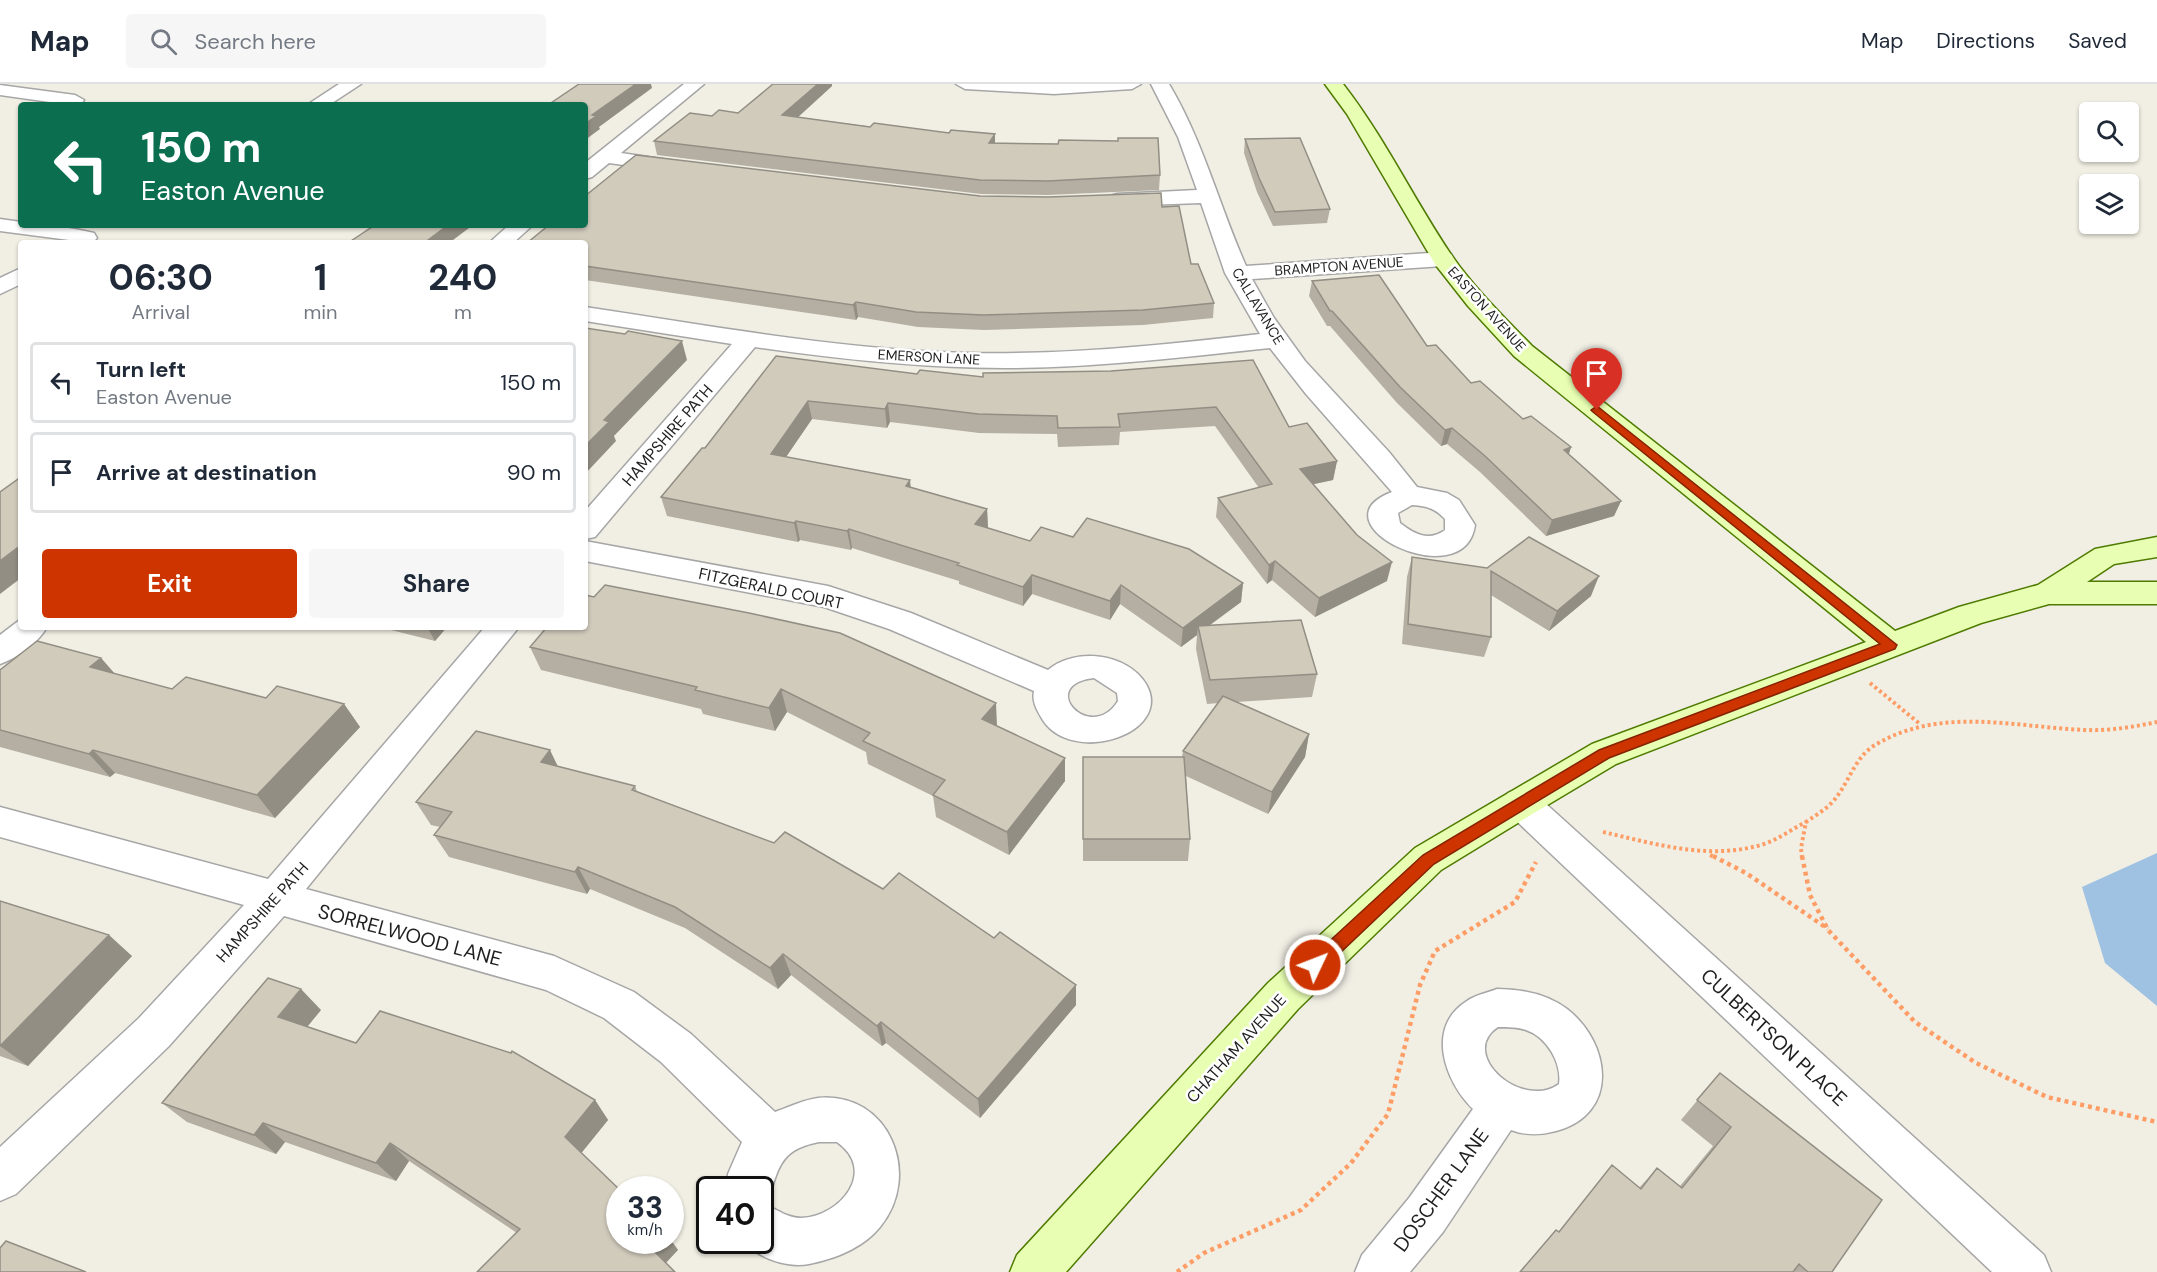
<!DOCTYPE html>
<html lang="en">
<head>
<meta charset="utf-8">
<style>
	:root { --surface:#fff; --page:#f6f6f7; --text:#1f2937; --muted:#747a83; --line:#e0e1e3; --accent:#cd3400 }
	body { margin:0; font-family:"DM Sans",sans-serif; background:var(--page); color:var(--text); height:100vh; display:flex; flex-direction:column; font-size:22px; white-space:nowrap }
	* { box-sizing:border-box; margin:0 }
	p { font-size:20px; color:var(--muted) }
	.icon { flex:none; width:33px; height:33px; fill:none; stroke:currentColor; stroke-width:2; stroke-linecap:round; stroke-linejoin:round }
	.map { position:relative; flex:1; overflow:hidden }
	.sheet { position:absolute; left:18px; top:156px; width:570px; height:390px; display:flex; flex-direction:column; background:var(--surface); border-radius:6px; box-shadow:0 2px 4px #0004 }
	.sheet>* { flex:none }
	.guide { position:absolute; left:18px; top:18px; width:570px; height:126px; border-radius:6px; box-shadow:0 2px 4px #0004; background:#0b6e4f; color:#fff; overflow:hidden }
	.controls { position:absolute; left:2079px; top:18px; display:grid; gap:12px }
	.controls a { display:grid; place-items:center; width:60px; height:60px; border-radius:6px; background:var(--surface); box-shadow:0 2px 4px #0004; font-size:30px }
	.speed { position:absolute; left:606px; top:1092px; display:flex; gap:12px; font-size:30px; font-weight:700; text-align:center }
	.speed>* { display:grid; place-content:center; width:78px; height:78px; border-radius:50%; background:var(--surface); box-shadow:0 2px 4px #0004; line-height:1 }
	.speed small { font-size:15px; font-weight:400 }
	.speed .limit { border:3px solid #111; border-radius:9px; background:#fff; color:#111 }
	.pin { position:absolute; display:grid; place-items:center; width:51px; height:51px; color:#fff; margin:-62px -26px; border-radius:50% 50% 50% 0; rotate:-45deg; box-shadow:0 0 6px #0007 }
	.pin .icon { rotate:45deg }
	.me { position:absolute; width:66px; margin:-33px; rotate:47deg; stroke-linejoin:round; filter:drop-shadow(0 0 4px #0008) }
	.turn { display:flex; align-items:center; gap:21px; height:126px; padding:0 24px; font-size:27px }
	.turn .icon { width:78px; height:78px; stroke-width:2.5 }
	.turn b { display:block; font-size:42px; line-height:51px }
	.eta { display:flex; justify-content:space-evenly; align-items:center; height:102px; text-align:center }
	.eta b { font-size:36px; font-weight:700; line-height:42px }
	.action { display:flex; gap:12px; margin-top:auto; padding:12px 24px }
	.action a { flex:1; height:69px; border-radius:6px; background:var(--accent); color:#fff; font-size:24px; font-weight:700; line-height:69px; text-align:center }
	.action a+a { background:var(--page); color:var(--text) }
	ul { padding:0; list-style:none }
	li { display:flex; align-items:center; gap:18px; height:81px; margin:0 12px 9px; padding:0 12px; border:3px solid var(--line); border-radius:6px }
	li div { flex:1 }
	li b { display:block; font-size:22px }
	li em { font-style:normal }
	header { display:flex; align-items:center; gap:36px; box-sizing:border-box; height:84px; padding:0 30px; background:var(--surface); border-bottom:2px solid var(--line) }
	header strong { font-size:28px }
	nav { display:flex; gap:33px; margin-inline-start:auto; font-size:21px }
	.search { width:420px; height:54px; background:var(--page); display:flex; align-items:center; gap:15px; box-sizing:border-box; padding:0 21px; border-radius:6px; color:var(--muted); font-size:22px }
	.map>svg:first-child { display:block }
	.water { fill:#a0c2e2 }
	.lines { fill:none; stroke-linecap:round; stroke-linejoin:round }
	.street-casing { stroke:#a6a6a6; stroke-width:3 }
	.secondary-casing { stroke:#4f7b00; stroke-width:3 }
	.path-far1 { stroke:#ff9d66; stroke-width:4; stroke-dasharray:3 3; stroke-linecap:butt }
	.path { stroke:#ff9d66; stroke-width:4.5; stroke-dasharray:4 4; stroke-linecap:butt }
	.street { fill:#fff; fill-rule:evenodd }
	.secondary { fill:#e8ffb3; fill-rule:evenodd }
	.wall { fill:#b4afa2 }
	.shaded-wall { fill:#928e84 }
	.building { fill:#d1cbbc; stroke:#928e84; stroke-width:1.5 }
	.route { fill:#cd3400; stroke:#852200; stroke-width:1.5 }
	.labels { text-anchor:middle; stroke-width:5; stroke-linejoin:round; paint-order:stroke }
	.far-street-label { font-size:14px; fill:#1f1f1f; stroke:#fff }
	.street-label { font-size:16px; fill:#1f1f1f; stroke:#fff }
	.near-street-label { font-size:20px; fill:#1f1f1f; stroke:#fff }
</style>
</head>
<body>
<header>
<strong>Map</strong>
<div class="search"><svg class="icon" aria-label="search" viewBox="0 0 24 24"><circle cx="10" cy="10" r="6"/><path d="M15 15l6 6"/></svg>Search here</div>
<nav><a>Map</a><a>Directions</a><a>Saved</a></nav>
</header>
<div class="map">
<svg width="2157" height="1188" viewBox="0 0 2157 1188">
	<rect width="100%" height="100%" fill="#f1efe4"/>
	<path class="water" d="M 2157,769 L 2157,922 L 2105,879 L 2082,803 Z"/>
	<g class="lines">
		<g class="street-casing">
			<path id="street" d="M 339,0 L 361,0 L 329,21 L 307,21 Z
				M 684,0 L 704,0 L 621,69 L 682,78 L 685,82 L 682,86 L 675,88 L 609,79 L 592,93 L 585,95 L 585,79 Z
				M 956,0 L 1141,0 L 1132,5 L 1054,10 L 965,5 Z
				M 1151,0 L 1169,0 C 1203,57 1219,121 1246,182 L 1443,168 L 1451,170 L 1454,175 L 1451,180 L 1443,182 L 1252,195 L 1274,234 L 1305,277 L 1389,368 L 1417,403 L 1447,409 L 1459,416 L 1475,441 C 1465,514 1310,439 1392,408 L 1306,310 L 1270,264 C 1182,273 1094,284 1005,284 C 921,284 838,275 755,263 L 595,453 L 585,455 L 585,427 L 732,260 L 585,237 L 585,223 C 712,242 840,266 969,269 C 1067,271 1164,261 1260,250 L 1225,189 L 1201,119 L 1117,122 L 1110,120 L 1107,116 L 1110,112 L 1117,110 L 1197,106 L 1178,53 ZM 1412,421 C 1426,422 1435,424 1445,435 L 1445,446 C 1429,458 1414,450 1400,439 L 1398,429 Z
				M 0,1 L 75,11 L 84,16 L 81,20 L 71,21 L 0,11 Z
				M 0,135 L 21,138 L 21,141 C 45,141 70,143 94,149 L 97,154 L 92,159 L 0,147 Z
				M 509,141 L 533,141 L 513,159 L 489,159 Z
				M 21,184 L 21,200 L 0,210 L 0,194 Z
				M 585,457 L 828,502 L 911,529 L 1048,586 C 1075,563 1127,569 1146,600 C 1175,650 1069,684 1041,633 C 1036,624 1032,617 1034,607 L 889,545 L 824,523 L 585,477 ZM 1094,594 L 1117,609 L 1118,617 C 1091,661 1035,601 1094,594 Z
				M 21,535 L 21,543 L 47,543 C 38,559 17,574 0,580 L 0,551 Z
				M 485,543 L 519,543 L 306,805 L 554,872 L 634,908 L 691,950 L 775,1028 C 789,1023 803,1016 818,1014 C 889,1007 923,1091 880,1143 C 863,1164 834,1175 809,1180 C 787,1184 757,1174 743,1156 L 760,1156 L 760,1106 L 726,1106 L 728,1090 L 742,1058 L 661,978 L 604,934 L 546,906 L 284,832 L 169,962 L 16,1110 L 0,1117 L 0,1063 L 139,934 L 244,821 L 0,753 L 0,723 L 268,795 ZM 819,1058 L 837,1058 C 878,1087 840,1133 801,1134 C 788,1134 778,1126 766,1121 C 779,1088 776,1066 819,1058 Z
				M 1521,704 L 1534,709 L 2044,1171 L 2051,1188 L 1992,1188 L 1508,729 L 1503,719 L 1508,709 Z
				M 1497,905 C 1521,905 1547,910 1567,925 C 1611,959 1620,1030 1556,1047 C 1541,1051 1527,1052 1511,1046 L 1443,1148 L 1410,1188 L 1355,1188 L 1362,1171 L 1409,1114 L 1473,1025 C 1445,998 1425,943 1467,917 C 1475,911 1487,909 1497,905 ZM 1498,943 C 1507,943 1518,943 1526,946 C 1547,953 1562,979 1559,1000 C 1522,1027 1457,970 1498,943 Z"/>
		</g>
		<g class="secondary-casing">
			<path id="secondary" d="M 1325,0 L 1343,0 C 1385,54 1414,116 1452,172 C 1475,205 1504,233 1532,262 L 1895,547 L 1959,523 L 2038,501 L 2095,465 L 2157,453 L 2157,473 L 2114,480 L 2087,498 L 2157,498 L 2157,520 L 2049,520 L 1981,539 L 1616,680 L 1534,729 L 1441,786 L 1298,925 L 1066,1188 L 1010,1188 L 1017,1171 L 1268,899 L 1415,764 L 1592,660 L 1866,558 L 1514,272 L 1468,222 L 1435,180 L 1347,30 Z"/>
		</g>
		<path class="path-far1" d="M 1870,599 L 1920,640
			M 1603,748 C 1656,760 1710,777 1764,760 C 1779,755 1792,745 1806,738
			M 1710,771 L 1716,774
			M 1802,774 L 1801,764 L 1806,738 C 1816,731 1827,725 1835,715 C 1849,698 1855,673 1875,661 C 1940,622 2014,643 2085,646 C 2109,647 2133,643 2157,638"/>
		<path class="path" d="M 1713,772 L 1746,789 L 1828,845
			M 1802,772 L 1810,811 L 1828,846 L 1915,938 L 1976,979 L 2047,1013 L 2157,1038
			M 1177,1188 L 1204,1169 L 1301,1126 L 1351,1079 L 1388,1030 L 1420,901 L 1435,867 L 1515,818 L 1536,778"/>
		<use href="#street" class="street"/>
		<use href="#secondary" class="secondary"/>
	</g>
	<path class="wall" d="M 832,2 L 798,33 L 995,59 L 1160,91 L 1159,106 L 1048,111 L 981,110 L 657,71 L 654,57 L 712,32 L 738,29 Z
		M 1245,55 L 1330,125 L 1327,139 L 1273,142 L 1257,108 L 1244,69 Z
		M 980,112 L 1162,123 L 1191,180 L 1214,219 L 1213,234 L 1143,241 L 984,246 L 918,243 L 858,233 L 856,236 L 585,196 L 585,159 Z
		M 1312,197 L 1427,262 L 1471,299 L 1523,335 L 1571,363 L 1569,370 L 1621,417 L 1614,432 L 1546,452 L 1480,388 L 1447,360 L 1441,362 L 1397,319 L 1330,242 L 1327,242 L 1309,212 Z
		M 776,272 L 917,290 L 983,293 L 1111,287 L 1289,343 L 1337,377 L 1333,396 L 1313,400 L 1387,497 L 1315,533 L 1272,496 L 1267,500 L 1216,433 L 1218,414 L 1259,404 L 1215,342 L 1120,348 L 1119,361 L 1058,363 L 1057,350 L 979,349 L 890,338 L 887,344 L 812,335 L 786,373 L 911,403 L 987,425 L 988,444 L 1030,457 L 1073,453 L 1243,499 L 1241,518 L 1210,541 L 1317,590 L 1312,613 L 1236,618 L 1309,650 L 1305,673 L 1268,730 L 1186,692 L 1190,755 L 1188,777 L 1083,777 L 1083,673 L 1182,673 L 1183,667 L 1219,619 L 1207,620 L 1196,565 L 1197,551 L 1181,563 L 1120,520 L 1110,536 L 1032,510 L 1023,522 L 959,500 L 959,497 L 852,464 L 851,466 L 800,456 L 798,458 L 667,432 L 661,413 L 705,364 Z
		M 1412,473 L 1487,484 L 1591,512 L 1549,547 L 1491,511 L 1491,553 L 1484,573 L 1402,560 L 1407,493 Z
		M 379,543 L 447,543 L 435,557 Z
		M 547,543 L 997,642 L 1065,674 L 1065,697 L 1009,771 L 936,733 L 933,712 L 868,680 L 866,668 L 787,628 L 775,647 L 703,630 L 701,625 L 541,586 L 530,563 Z
		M 101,574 L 115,590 L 172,605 L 344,620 L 360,643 L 275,734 L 115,689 L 110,693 L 0,663 L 0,586 Z
		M 558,682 L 635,702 L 637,707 L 883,805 L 994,854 L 1076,901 L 1076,921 L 980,1034 L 886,959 L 882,962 L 791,891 L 778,905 L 685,844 L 590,805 L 587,810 L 449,773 L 434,751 L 440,743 L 431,741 L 416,718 Z
		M 0,817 L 132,872 L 28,982 L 0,972 Z
		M 321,926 L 307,942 L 356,959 L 595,1016 L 608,1036 L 581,1069 L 670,1156 L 670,1155 L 678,1166 L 517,1149 L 409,1077 L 396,1097 L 285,1058 L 276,1070 L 187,1038 L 162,1019 Z
		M 1720,989 L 1832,1188 L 1520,1188 L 1559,1148 L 1612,1081 L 1639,1104 L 1657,1084 L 1680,1102 L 1713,1062 L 1681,1036 Z"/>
	<path class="shaded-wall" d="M 636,0 L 651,0 L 652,4 L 599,43 L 600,45 L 585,56 L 585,40 L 592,31 Z
		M 818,0 L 832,0 L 832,2 L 785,45 L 782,31 Z
		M 995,50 L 995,64 L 989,59 Z
		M 448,141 L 473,141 L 449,159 L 424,159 Z
		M 856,218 L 858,233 L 856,236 L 853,221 Z
		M 682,257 L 687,276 L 614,352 L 616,357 L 585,390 L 585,362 L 604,336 Z
		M 808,317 L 812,335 L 775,389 L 771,370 Z
		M 888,319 L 890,338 L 887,344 L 885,325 Z
		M 1452,344 L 1447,360 L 1441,362 L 1445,346 Z
		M 1571,363 L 1566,379 L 1564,366 Z
		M 1337,377 L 1333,396 L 1296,404 L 1300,385 Z
		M 910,396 L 912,415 L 906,402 Z
		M 1621,417 L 1614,432 L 1546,452 L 1552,436 Z
		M 987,425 L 988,444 L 975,440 Z
		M 796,437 L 800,456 L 798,458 L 794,439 Z
		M 849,445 L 852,464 L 851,466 L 847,447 Z
		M 21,461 L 21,494 L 0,510 L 0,477 Z
		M 1275,477 L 1272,496 L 1267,500 L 1269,481 Z
		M 1392,478 L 1387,497 L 1315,533 L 1319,514 Z
		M 1032,491 L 1032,510 L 1023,522 L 1023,503 Z
		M 1599,492 L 1591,512 L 1549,547 L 1557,527 Z
		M 1243,499 L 1241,518 L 1199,549 L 1198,542 L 1197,551 L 1181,563 L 1183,544 Z
		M 1121,501 L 1120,520 L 1110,536 L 1110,517 Z
		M 427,543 L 447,543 L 435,557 Z
		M 101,574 L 121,597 L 90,583 Z
		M 781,605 L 787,628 L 775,647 L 769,624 Z
		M 996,619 L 997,642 L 982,635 Z
		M 344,620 L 360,643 L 275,734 L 257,711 Z
		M 1309,650 L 1305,673 L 1268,730 L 1272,708 Z
		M 93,666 L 115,689 L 110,693 L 89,670 Z
		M 550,666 L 561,689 L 541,678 Z
		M 1065,674 L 1065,697 L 1009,771 L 1007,748 Z
		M 578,783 L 590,805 L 587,810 L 575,788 Z
		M 109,851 L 132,872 L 28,982 L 0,962 Z
		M 783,870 L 791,891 L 778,905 L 770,884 Z
		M 1076,901 L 1076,921 L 980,1034 L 978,1015 Z
		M 301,905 L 321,926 L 299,953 L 278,933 Z
		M 881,938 L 886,959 L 882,962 L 877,942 Z
		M 595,1016 L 608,1036 L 579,1072 L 565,1053 Z
		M 263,1039 L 285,1058 L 276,1070 L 254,1051 Z
		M 390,1059 L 409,1077 L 396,1097 L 376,1079 Z
		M 670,1155 L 678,1166 L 664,1181 L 651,1164 L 659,1156 L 670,1156 Z"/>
	<path class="building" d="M 579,0 L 636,0 L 592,31 L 596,32 L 585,40 L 585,21 L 548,21 Z
		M 773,0 L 818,0 L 782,31 L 870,43 L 874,39 L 949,49 L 951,46 L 995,50 L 989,59 L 1058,60 L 1059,56 L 1118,57 L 1118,54 L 1158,54 L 1160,91 L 1048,97 L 980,96 L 654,57 L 690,29 L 712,32 L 719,26 L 738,29 Z
		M 1300,54 L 1330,125 L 1275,128 L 1259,94 L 1245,55 Z
		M 636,71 L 980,112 L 1048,113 L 1161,109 L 1162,123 L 1179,122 L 1191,180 L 1198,180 L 1214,219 L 1143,226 L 983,231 L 916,228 L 856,218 L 853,221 L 585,182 L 585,159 L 527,159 L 549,141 L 585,141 L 585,112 Z
		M 375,141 L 448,141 L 424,159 L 348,159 Z
		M 1379,191 L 1427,262 L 1436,261 L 1471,299 L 1480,297 L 1523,335 L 1531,332 L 1571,363 L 1564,366 L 1621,417 L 1552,436 L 1485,372 L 1452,344 L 1445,346 L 1400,303 L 1332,227 L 1330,227 L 1312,197 Z
		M 585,244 L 625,250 L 628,247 L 682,257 L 604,336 L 609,338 L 585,362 Z
		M 776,272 L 917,290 L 920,286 L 983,293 L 983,289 L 1111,287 L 1253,276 L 1289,343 L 1307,339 L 1337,377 L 1300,385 L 1357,451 L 1392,478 L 1319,514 L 1275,477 L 1269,481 L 1218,414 L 1272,400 L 1216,323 L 1118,330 L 1120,343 L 1058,344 L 1057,332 L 978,330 L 888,319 L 885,325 L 808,317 L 771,370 L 910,396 L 906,402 L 987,425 L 975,440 L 1030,457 L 1041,443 L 1073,453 L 1087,434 L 1189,465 L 1243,499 L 1183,544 L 1121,501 L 1110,517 L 1032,491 L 1023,503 L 957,481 L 959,479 L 849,445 L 847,447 L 796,437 L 794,439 L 661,413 L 702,364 L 705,364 Z
		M 21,393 L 21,461 L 0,477 L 0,408 Z
		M 1529,453 L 1599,492 L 1557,527 L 1491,487 L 1491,553 L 1408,540 L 1412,473 L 1487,484 Z
		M 605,501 L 749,529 L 840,549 L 996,619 L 982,635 L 1065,674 L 1007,748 L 933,711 L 945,696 L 863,657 L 870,649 L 781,605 L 769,624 L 695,606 L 697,603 L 530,563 L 547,543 L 585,543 L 585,511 L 594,513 Z
		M 1301,536 L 1317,590 L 1210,596 L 1198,542 Z
		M 37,557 L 101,574 L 90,583 L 172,605 L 186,593 L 266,614 L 277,602 L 344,620 L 257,711 L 93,666 L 89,670 L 0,646 L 0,586 Z
		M 1223,612 L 1309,650 L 1272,708 L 1183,667 Z
		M 476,647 L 550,666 L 541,678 L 635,702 L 632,706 L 774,759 L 785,748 L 883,805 L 899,789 L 994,854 L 1000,848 L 1076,901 L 978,1015 L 881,938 L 877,942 L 783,870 L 770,884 L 675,823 L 578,783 L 575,788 L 434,751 L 452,728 L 416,718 Z
		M 1083,673 L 1184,673 L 1190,755 L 1083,755 Z
		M 0,817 L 109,851 L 0,962 Z
		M 268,894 L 301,905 L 278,933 L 356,959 L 380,927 L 511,969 L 512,967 L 595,1016 L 565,1053 L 620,1106 L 620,1156 L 659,1156 L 651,1164 L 675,1188 L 477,1188 L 520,1145 L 390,1059 L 376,1079 L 263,1039 L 254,1051 L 162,1019 Z
		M 1720,989 L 1882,1116 L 1832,1188 L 1808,1188 L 1799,1180 L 1793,1188 L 1520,1188 L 1556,1146 L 1559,1148 L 1612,1081 L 1641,1105 L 1657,1084 L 1682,1104 L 1731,1043 L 1697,1016 Z
		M 6,1157 L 86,1188 L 0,1188 L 0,1164 Z"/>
	<path class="route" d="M 1597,322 L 1897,561 L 1895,565 L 1609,674 L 1434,780 L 1321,887 L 1315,889 L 1309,887 L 1307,881 L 1309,876 L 1423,771 L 1599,666 L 1880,560 L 1593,328 L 1591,326 Z"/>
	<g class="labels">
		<g class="far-street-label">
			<text transform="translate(1339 182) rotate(-4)" y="5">BRAMPTON AVENUE</text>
			<text transform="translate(1258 222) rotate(59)" y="5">CALLAVANCE</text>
			<text transform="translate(1487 225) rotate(48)" y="5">EASTON AVENUE</text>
			<text transform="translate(929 273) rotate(3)" y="5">EMERSON LANE</text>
		</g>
		<g class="street-label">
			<text transform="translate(667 351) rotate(-49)" y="6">HAMPSHIRE PATH</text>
			<text transform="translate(771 504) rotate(12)" y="6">FITZGERALD COURT</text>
			<text transform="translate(262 828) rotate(-48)" y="6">HAMPSHIRE PATH</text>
			<text transform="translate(1236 964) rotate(-48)" y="6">CHATHAM AVENUE</text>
		</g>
		<g class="near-street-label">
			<text transform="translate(410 851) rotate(15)" y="7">SORRELWOOD LANE</text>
			<text transform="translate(1774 953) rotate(43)" y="7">CULBERTSON PLACE</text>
			<text transform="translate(1441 1106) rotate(-54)" y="7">DOSCHER LANE</text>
		</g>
	</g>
</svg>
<div class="controls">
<a><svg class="icon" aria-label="search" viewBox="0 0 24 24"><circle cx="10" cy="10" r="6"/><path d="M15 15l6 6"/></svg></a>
<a><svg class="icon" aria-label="layers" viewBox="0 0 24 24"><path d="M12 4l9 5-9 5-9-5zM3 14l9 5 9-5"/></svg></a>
</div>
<div class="speed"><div>33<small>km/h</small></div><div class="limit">40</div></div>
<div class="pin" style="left:1597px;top:326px;background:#d93025"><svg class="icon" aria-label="arrive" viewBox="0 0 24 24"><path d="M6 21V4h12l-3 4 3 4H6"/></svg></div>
<svg class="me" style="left:1315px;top:881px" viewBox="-20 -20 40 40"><circle r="17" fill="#cd3400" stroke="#fff" stroke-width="3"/><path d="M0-11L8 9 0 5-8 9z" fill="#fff"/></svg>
<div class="guide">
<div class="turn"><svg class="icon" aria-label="left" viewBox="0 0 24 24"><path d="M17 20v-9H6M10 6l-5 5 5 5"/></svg><div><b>150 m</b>Easton Avenue</div></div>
</div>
<section class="sheet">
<div class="eta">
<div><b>06:30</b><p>Arrival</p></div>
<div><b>1</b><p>min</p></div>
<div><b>240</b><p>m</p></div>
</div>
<ul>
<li><svg class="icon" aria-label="left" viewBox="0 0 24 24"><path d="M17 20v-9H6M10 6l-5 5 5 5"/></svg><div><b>Turn left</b><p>Easton Avenue</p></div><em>150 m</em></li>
<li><svg class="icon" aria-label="arrive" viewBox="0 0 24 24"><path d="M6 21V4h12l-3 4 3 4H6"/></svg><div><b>Arrive at destination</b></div><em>90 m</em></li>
</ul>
<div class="action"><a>Exit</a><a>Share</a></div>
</section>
</div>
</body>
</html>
